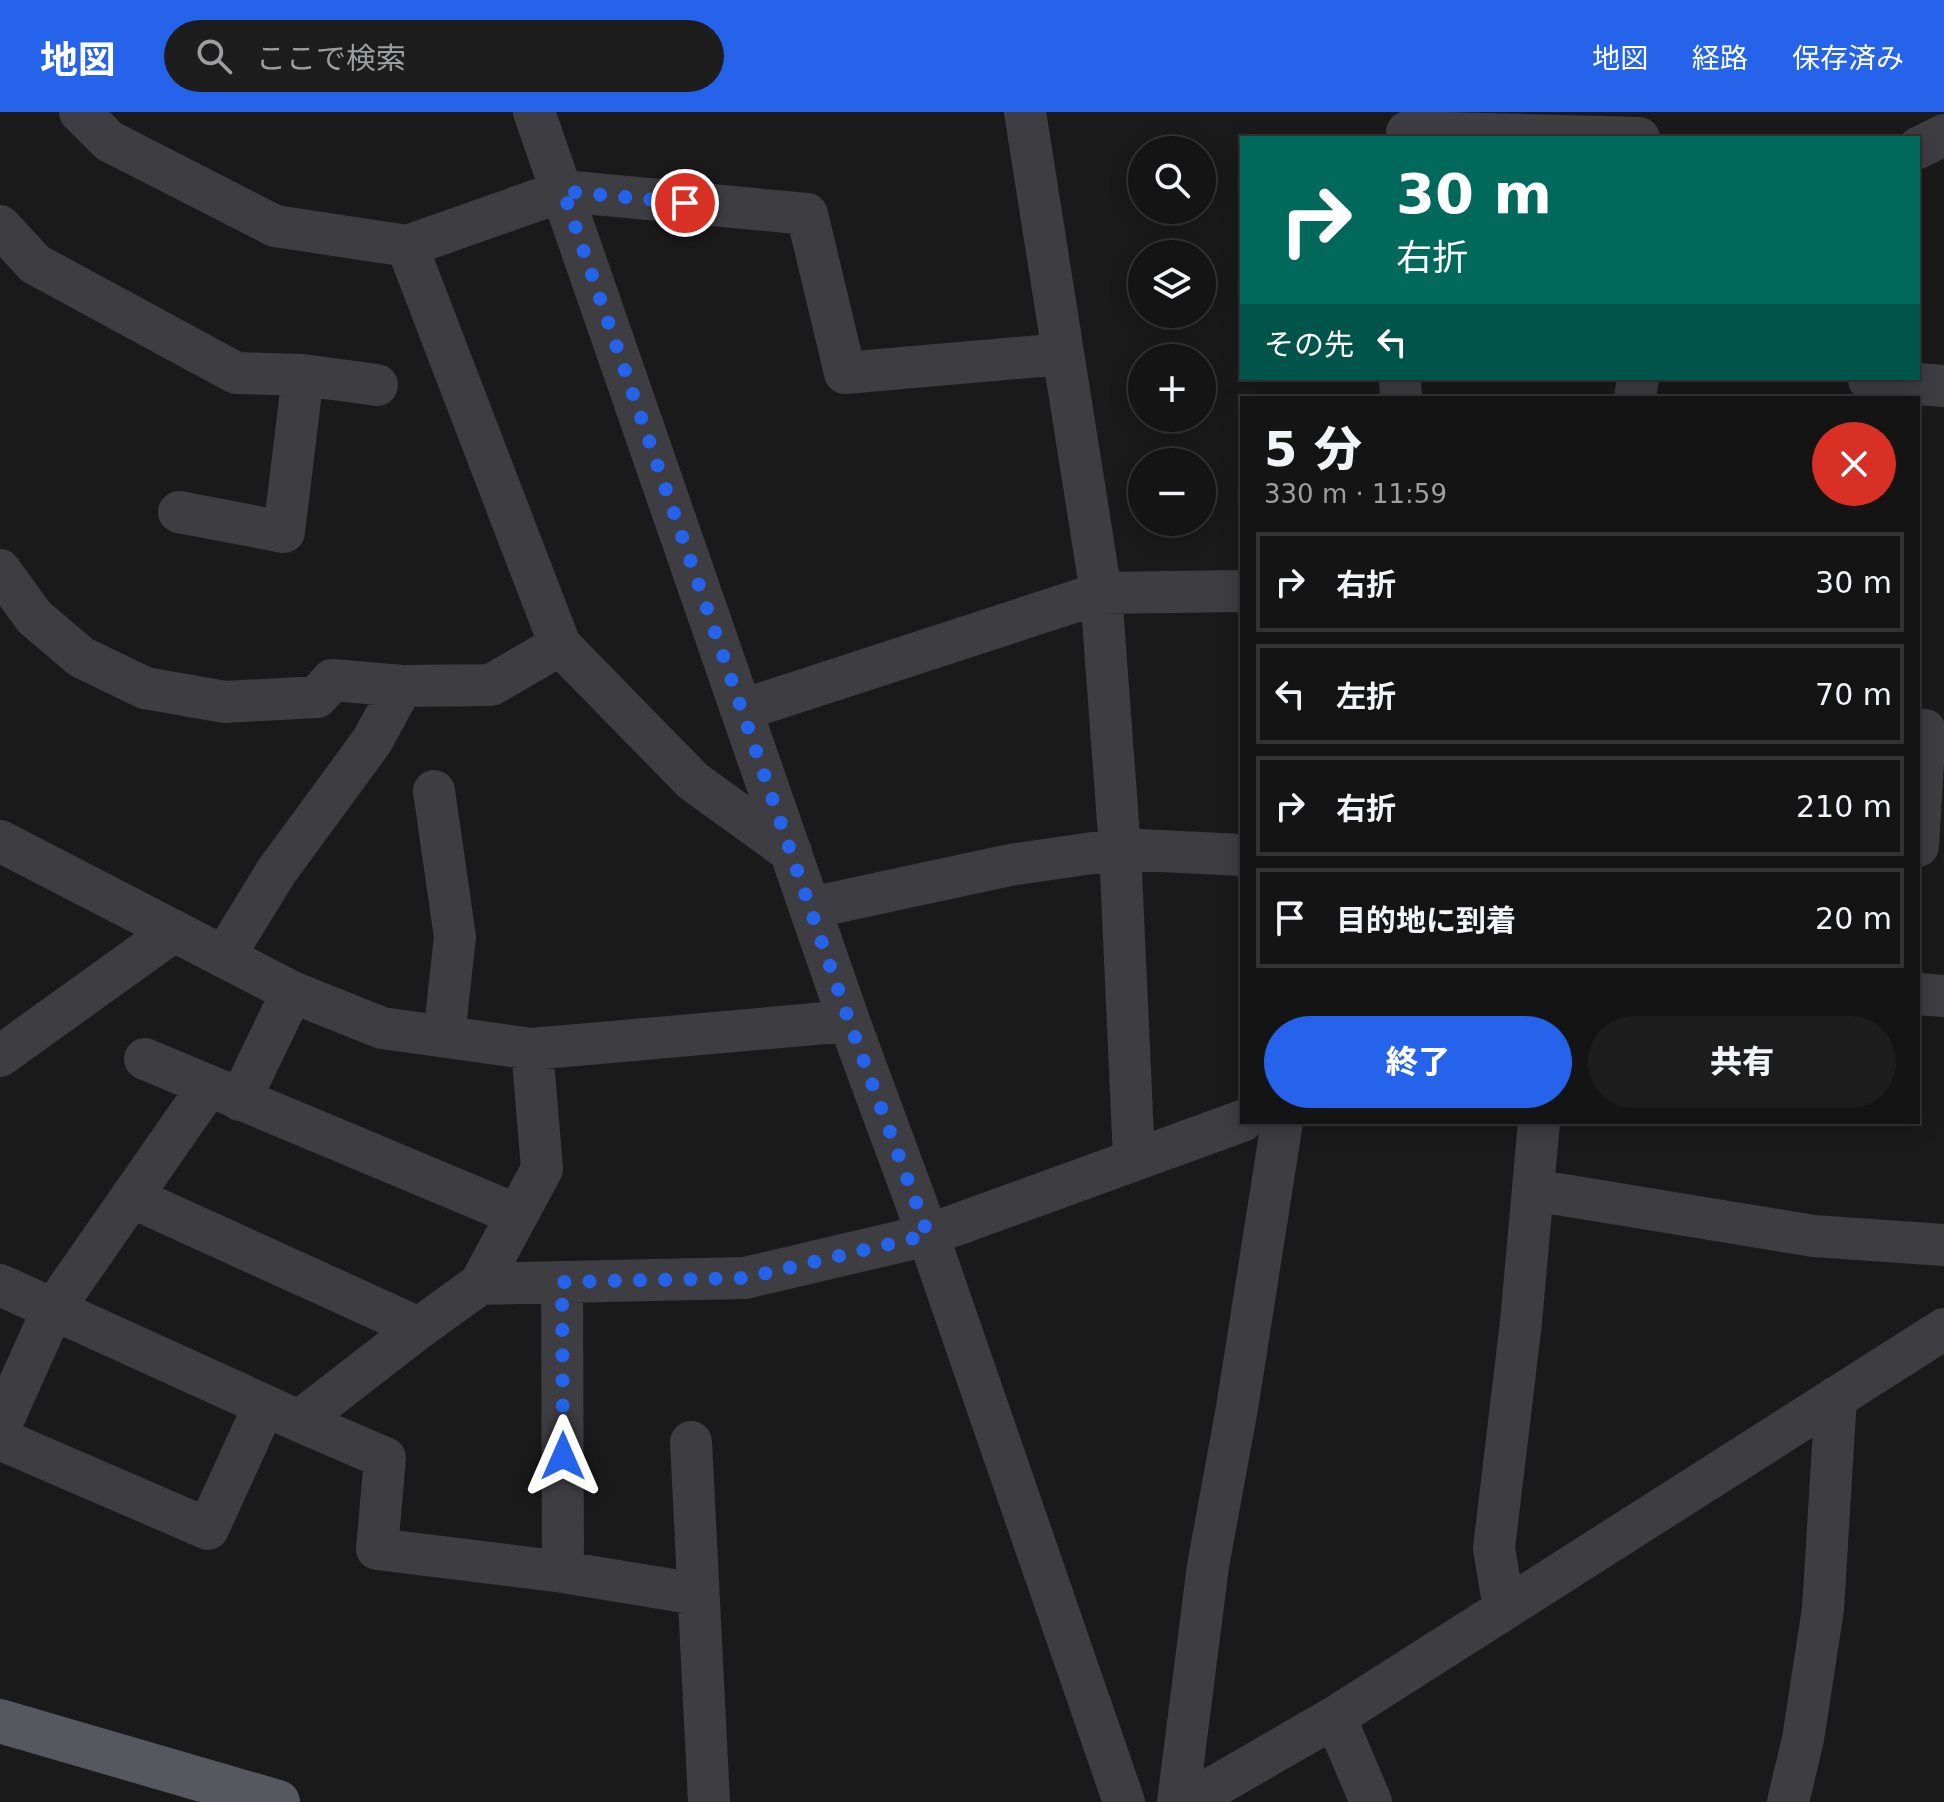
<!DOCTYPE html>
<html lang="ja">
<head>
<meta charset="utf-8">
<style>
	:root { --surface:#141414; --page:#1d1d1d; --text:#f1f3f6; --muted:#9d9ea0; --line:#333334; --accent:#2563eb }
	body { margin:0; font-family:"DejaVu Sans","Noto Sans JP",sans-serif; background:var(--page); color:var(--text); height:100vh; display:flex; flex-direction:column; font-size:30px; white-space:nowrap }
	* { box-sizing:border-box; margin:0 }
	p { font-size:26px; color:var(--muted) }
	.icon { flex:none; width:44px; height:44px; fill:none; stroke:currentColor; stroke-width:2; stroke-linecap:round; stroke-linejoin:round }
	.map { position:relative; flex:1; overflow:hidden }
	.sheet { position:absolute; left:1240px; top:284px; width:680px; height:728px; display:flex; flex-direction:column; background:var(--surface); border-radius:0px; box-shadow:0 4px 20px #0003,0 0 0 2px var(--line) }
	.sheet>* { flex:none }
	.hud { position:absolute; left:1240px; top:24px; width:680px; height:244px; border-radius:0px; box-shadow:0 4px 20px #0003,0 0 0 2px var(--line); background:#00695c; color:#fff; overflow:hidden }
	.buttons { position:absolute; left:1128px; top:24px; display:grid; gap:16px }
	.buttons a { display:grid; place-items:center; width:88px; height:88px; border-radius:50%; background:var(--surface); box-shadow:0 4px 20px #0003,0 0 0 2px var(--line); font-size:40px }
	.pin { position:absolute; display:grid; place-items:center; width:68px; height:68px; color:#fff; margin:-34px; border:4px solid #fff; border-radius:50%; box-shadow:0 2px 8px #0007 }
	.me { position:absolute; width:88px; margin:-44px; rotate:0deg; stroke-linejoin:round; filter:drop-shadow(0 0 6px #0008) }
	.turn { display:flex; align-items:center; gap:28px; height:168px; padding:0 24px; font-size:36px }
	.turn .icon { width:104px; height:104px; stroke-width:2.5 }
	.turn b { display:block; font-size:56px; line-height:68px }
	.then { display:flex; align-items:center; height:76px; padding:0 24px; background:#0003; gap:16px; font-size:30px }
	.round { display:grid; place-items:center; flex:none; width:84px; height:84px; border-radius:42px; background:var(--page) }
	.headline { display:flex; align-items:center; justify-content:space-between; height:136px; padding:0 24px }
	h1 { font-size:48px; font-weight:800; line-height:60px }
	.action { display:flex; gap:16px; margin-top:auto; padding:16px 24px }
	.action a { flex:1; height:92px; border-radius:48px; background:var(--accent); color:#fff; font-size:32px; font-weight:800; line-height:92px; text-align:center }
	.action a+a { background:var(--page); color:var(--text) }
	ul { padding:0; list-style:none }
	li { display:flex; align-items:center; gap:24px; height:100px; margin:0 16px 12px; padding:0 8px; border:4px solid var(--line); border-radius:0px }
	li div { flex:1 }
	li b { display:block; font-size:30px }
	li em { font-style:normal }
	header { display:flex; align-items:center; gap:48px; box-sizing:border-box; height:112px; padding:0 40px; background:var(--accent); color:#fff }
	header strong { font-size:38px }
	nav { display:flex; gap:44px; margin-inline-start:auto; font-size:28px }
	.search { width:560px; height:72px; background:var(--page); display:flex; align-items:center; gap:20px; box-sizing:border-box; padding:0 28px; border-radius:44px; color:var(--muted); font-size:30px }
	.map>svg:first-child { display:block }
	.lines { fill:none; stroke-linecap:round; stroke-linejoin:round }
	.minor { stroke:#3d3d42; stroke-width:42 }
	.major { stroke:#57585f; stroke-width:44 }
	.route { stroke:#2563eb; stroke-width:14; stroke-dasharray:0 25.2 }
</style>
</head>
<body>
<header>
<strong>地図</strong>
<div class="search"><svg class="icon" aria-label="search" viewBox="0 0 24 24"><circle cx="10" cy="10" r="6"/><path d="M15 15l6 6"/></svg>ここで検索</div>
<nav><a>地図</a><a>経路</a><a>保存済み</a></nav>
</header>
<div class="map">
<svg width="1944" height="1690" viewBox="0 0 1944 1690">
	<rect width="100%" height="100%" fill="#1a1a1b"/>
	<g class="lines">
		<path class="minor" d="M 80,0 L 109,29 L 275,114 L 407,134 L 563,79 L 807,102 L 845,261 L 1063,242
			M 534,0 L 849,909 L 928,1123 L 1124,1690
			M 1025,0 L 1101,481 L 1120,737 L 1134,1047
			M 1407,20 L 1639,26
			M 1918,36 L 1944,23
			M 0,114 L 35,152 L 236,261 L 303,263 L 377,273
			M 407,134 L 560,533 L 693,669 L 791,740
			M 1400,266 L 1401,286
			M 1869,266 L 1869,268 L 1944,274
			M 1635,286 L 1638,266
			M 179,400 L 284,420 L 303,263
			M 0,458 L 34,505 L 81,545 L 145,576 L 225,590 L 317,585 L 332,568 L 402,574
			M 742,598 L 1101,481 L 1242,479
			M 434,679 L 455,825 L 444,924
			M 0,729 L 292,880 L 382,916 L 532,937 L 849,909
			M 1918,734 L 1925,618
			M 810,796 L 1010,753 L 1120,737 L 1242,743
			M 224,845 L 276,760 L 372,629 L 402,574 L 491,573 L 560,533
			M 1918,882 L 1944,884
			M 0,944 L 174,819
			M 145,947 L 517,1103
			M 240,988 L 292,880
			M 1533,1078 L 1814,1124 L 1944,1133
			M 131,1085 L 419,1216
			M 562,1170 L 563,1460
			M 480,1172 L 745,1166 L 928,1123 L 1242,1009
			M 0,1173 L 299,1309 L 419,1216 L 480,1172 L 542,1057 L 532,937
			M 299,1309 L 385,1346 L 377,1437 L 563,1460 L 697,1482
			M 0,1315 L 52,1199 L 208,975
			M 0,1327 L 208,1417 L 264,1294
			M 691,1330 L 709,1690
			M 1504,1497 L 1494,1436 L 1521,1210 L 1539,1010
			M 1335,1605 L 1371,1690
			M 1178,1690 L 1208,1454 L 1237,1296 L 1282,1010
			M 1188,1690 L 1335,1605 L 1944,1217
			M 1788,1690 L 1803,1627 L 1823,1497 L 1836,1285"/>
		<path class="major" d="M 0,1609 L 278,1690"/>
	</g>
	<g class="lines">
		<path class="route" d="M 563,1344 L 562,1170 L 745,1166 L 928,1123 L 849,909 L 563,79 L 685,91"/>
	</g>
</svg>
<div class="buttons">
<a><svg class="icon" aria-label="search" viewBox="0 0 24 24"><circle cx="10" cy="10" r="6"/><path d="M15 15l6 6"/></svg></a>
<a><svg class="icon" aria-label="layers" viewBox="0 0 24 24"><path d="M12 4l9 5-9 5-9-5zM3 14l9 5 9-5"/></svg></a>
<a>+</a>
<a>−</a>
</div>
<div class="pin" style="left:685px;top:91px;background:#d93025"><svg class="icon" aria-label="arrive" viewBox="0 0 24 24"><path d="M6 21V4h12l-3 4 3 4H6"/></svg></div>
<svg class="me" style="left:563px;top:1344px" viewBox="-20 -20 40 40"><path d="M0-17L14 15 0 8-14 15z" fill="#2563eb" stroke="#fff" stroke-width="4"/></svg>
<div class="hud">
<div class="turn"><svg class="icon" aria-label="right" viewBox="0 0 24 24"><path d="M7 20v-9h11M14 6l5 5-5 5"/></svg><div><b>30 m</b>右折</div></div>
<div class="then">その先<svg class="icon" aria-label="left" viewBox="0 0 24 24"><path d="M17 20v-9H6M10 6l-5 5 5 5"/></svg></div>
</div>
<section class="sheet">
<div class="headline"><div><h1>5 分</h1><p>330 m · 11:59</p></div><a class="round" style="background:#d93025;color:#fff"><svg class="icon" aria-label="close" viewBox="0 0 24 24"><path d="M6 6l12 12M18 6L6 18"/></svg></a></div>
<ul>
<li><svg class="icon" aria-label="right" viewBox="0 0 24 24"><path d="M7 20v-9h11M14 6l5 5-5 5"/></svg><div><b>右折</b></div><em>30 m</em></li>
<li><svg class="icon" aria-label="left" viewBox="0 0 24 24"><path d="M17 20v-9H6M10 6l-5 5 5 5"/></svg><div><b>左折</b></div><em>70 m</em></li>
<li><svg class="icon" aria-label="right" viewBox="0 0 24 24"><path d="M7 20v-9h11M14 6l5 5-5 5"/></svg><div><b>右折</b></div><em>210 m</em></li>
<li><svg class="icon" aria-label="arrive" viewBox="0 0 24 24"><path d="M6 21V4h12l-3 4 3 4H6"/></svg><div><b>目的地に到着</b></div><em>20 m</em></li>
</ul>
<div class="action"><a>終了</a><a>共有</a></div>
</section>
</div>
</body>
</html>
